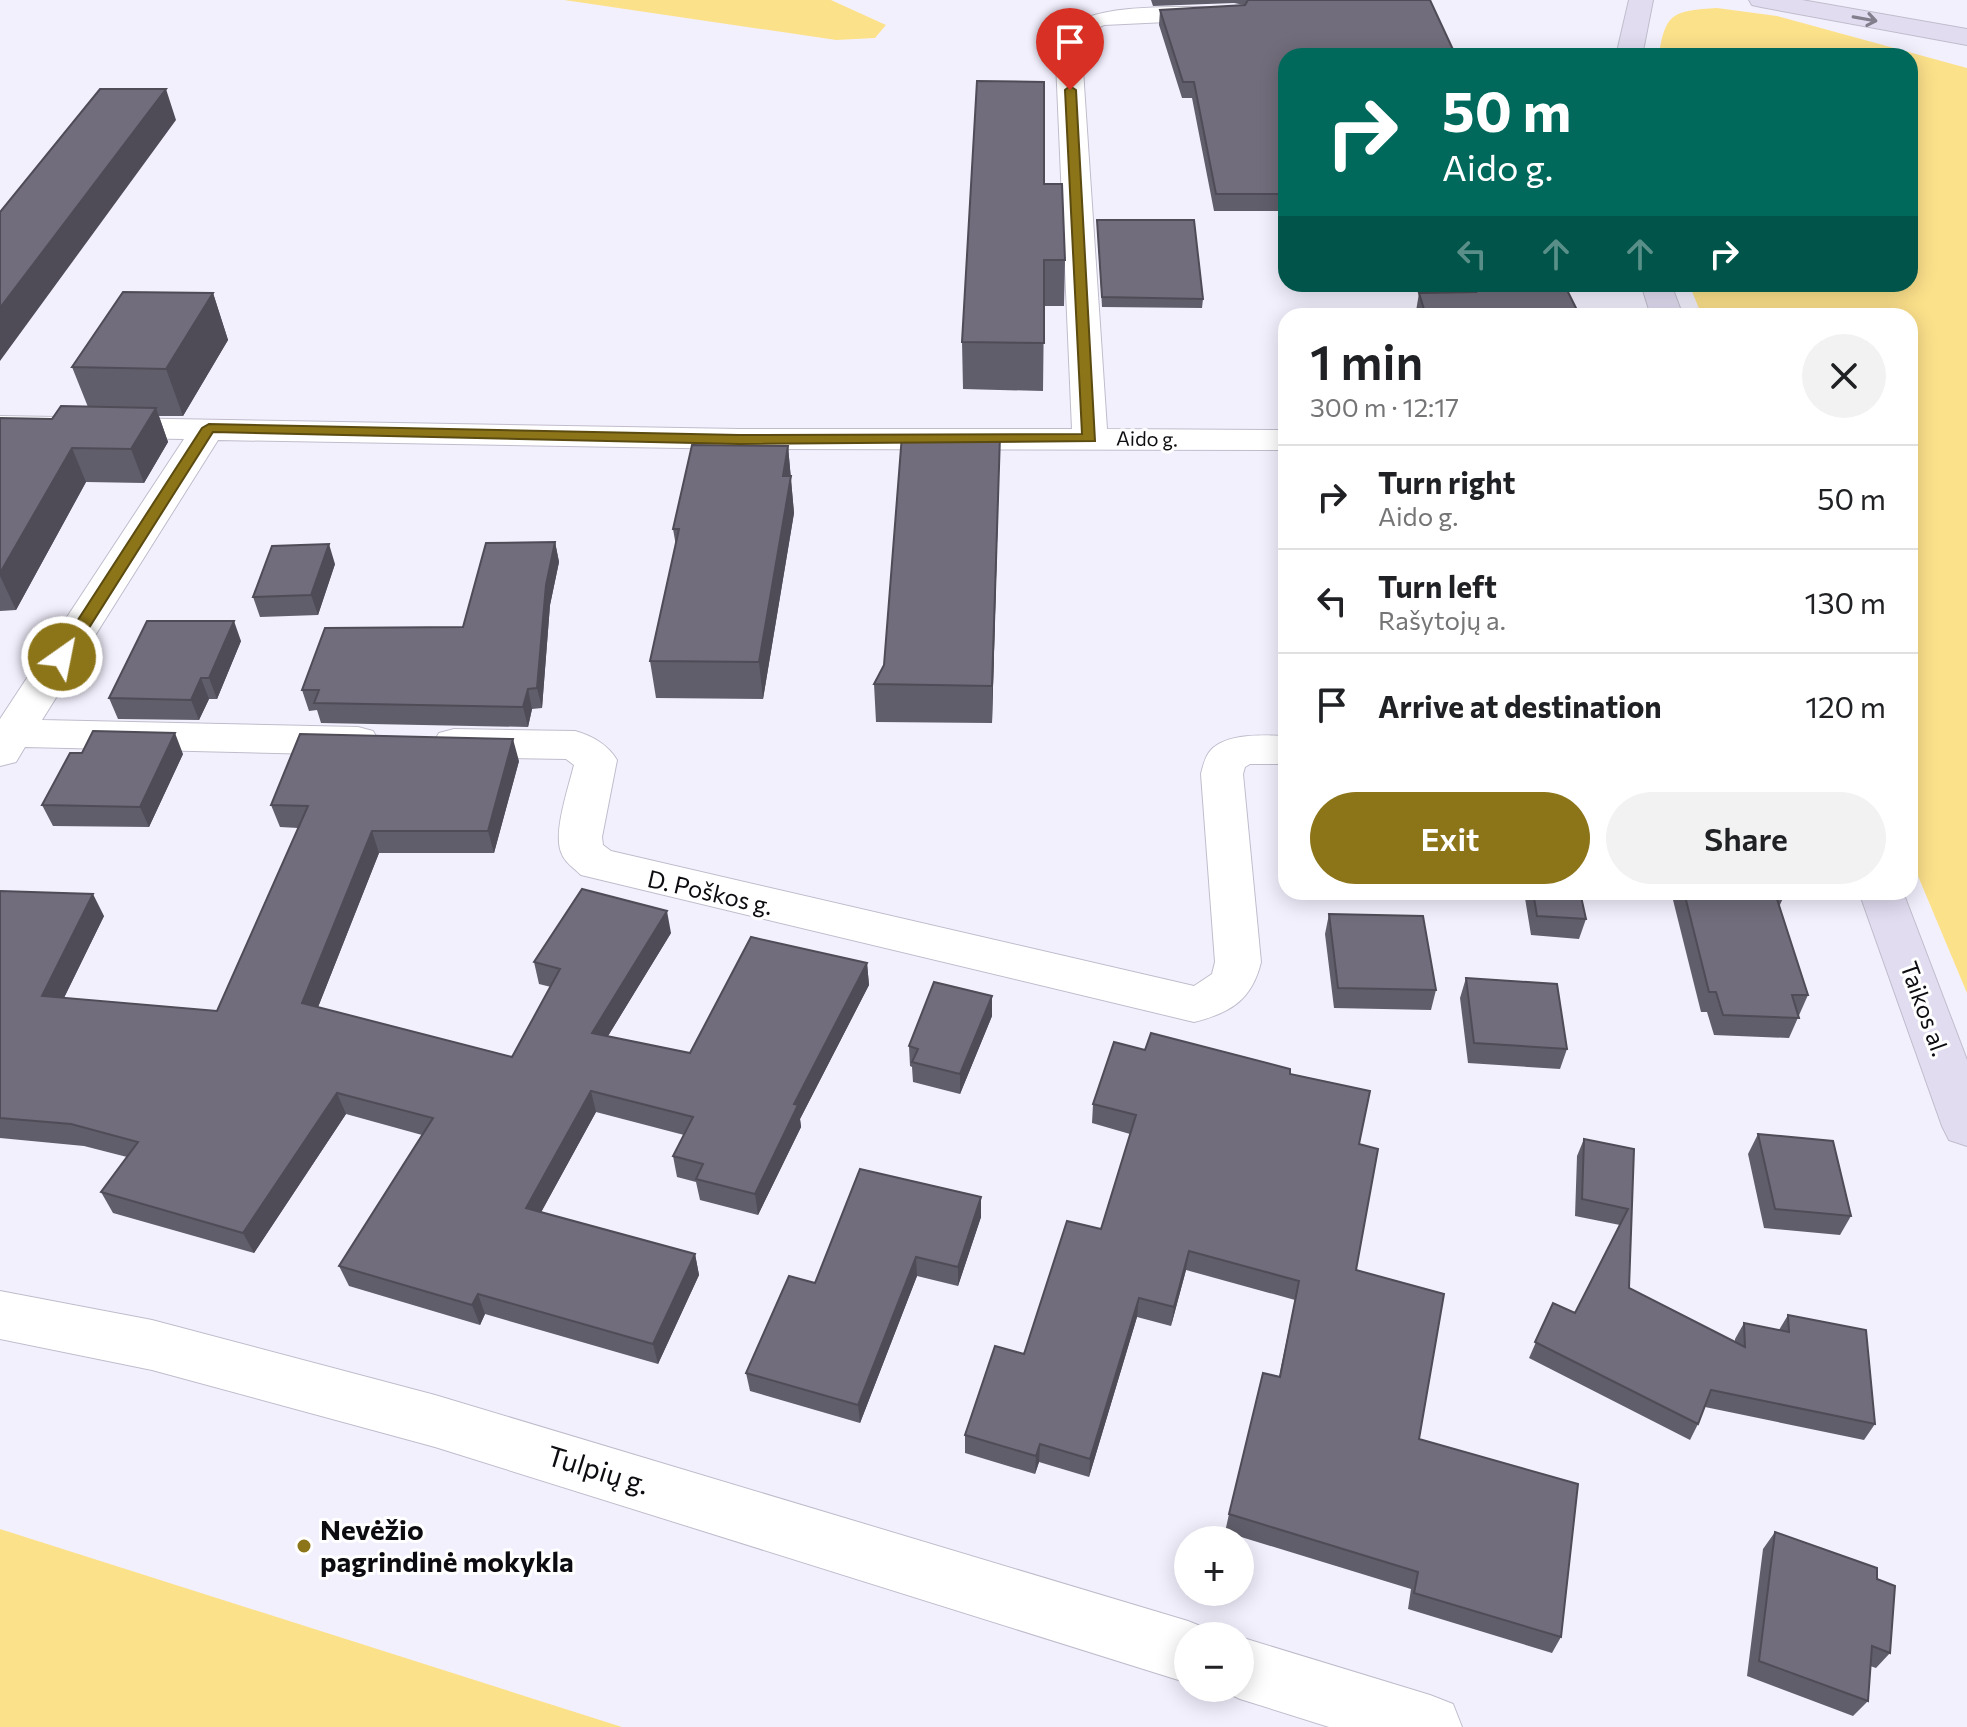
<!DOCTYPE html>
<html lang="en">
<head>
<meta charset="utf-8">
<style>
	:root { --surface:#fff; --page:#f2f2f2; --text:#202124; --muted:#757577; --line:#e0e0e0; --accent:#8c7418 }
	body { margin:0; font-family:Commissioner,sans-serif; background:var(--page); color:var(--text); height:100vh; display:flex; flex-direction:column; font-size:30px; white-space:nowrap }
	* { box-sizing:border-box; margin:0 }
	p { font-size:26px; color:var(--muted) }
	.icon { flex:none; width:44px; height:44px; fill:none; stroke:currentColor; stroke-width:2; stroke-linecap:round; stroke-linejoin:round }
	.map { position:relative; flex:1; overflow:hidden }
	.panel { position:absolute; left:1278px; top:308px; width:640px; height:592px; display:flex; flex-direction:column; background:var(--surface); border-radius:24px; box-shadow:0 4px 20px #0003 }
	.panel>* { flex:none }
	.guide { position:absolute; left:1278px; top:48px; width:640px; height:244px; border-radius:24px; box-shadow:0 4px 20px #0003; background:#00695c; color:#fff; overflow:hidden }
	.fabs { position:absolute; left:1174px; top:1526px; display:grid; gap:16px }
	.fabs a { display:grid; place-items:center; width:80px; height:80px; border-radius:50%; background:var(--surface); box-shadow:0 4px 20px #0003; font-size:40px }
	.pin { position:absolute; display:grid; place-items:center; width:68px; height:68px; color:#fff; margin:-82px -34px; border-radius:50% 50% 50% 0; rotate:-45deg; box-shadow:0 0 8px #0007 }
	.pin .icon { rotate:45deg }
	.me { position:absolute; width:88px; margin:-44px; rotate:33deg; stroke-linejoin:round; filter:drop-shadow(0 0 6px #0008) }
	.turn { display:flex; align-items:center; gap:28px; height:168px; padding:0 32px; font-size:36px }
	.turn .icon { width:104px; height:104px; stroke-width:2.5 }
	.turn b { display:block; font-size:56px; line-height:68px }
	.lanes { display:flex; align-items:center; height:76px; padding:0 32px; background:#0003; justify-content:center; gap:40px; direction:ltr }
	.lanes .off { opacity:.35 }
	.round { display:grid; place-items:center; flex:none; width:84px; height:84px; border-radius:42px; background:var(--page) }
	.head { display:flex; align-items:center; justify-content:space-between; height:136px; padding:0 32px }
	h1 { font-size:48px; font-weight:600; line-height:60px }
	.cta { display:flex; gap:16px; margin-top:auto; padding:16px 32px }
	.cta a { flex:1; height:92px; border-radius:48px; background:var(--accent); color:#fff; font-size:32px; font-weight:600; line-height:92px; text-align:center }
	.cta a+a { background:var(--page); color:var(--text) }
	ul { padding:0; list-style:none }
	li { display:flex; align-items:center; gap:24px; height:104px; padding:0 32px; border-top:2px solid var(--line) }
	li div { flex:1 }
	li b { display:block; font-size:30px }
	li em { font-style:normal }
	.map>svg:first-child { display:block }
	.green { fill:#fce18b }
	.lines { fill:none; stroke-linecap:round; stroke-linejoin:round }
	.street-casing { stroke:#c0bccc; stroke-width:2 }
	.secondary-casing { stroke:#c0bccc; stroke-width:2 }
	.street { fill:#fff; fill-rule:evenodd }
	.secondary { fill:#e2dcf1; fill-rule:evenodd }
	.wall { fill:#615e6b }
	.shaded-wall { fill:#4f4c57 }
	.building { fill:#716d7c; stroke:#4f4c57; stroke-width:2 }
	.oneway { stroke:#827e8c }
	.route { fill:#8c7418; stroke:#5b4b10; stroke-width:2 }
	.poi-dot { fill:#8c7418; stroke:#fff; stroke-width:3 }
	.labels { text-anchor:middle; stroke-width:6; stroke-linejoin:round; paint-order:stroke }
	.far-street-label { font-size:20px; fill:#0d0c11; stroke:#fff }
	.street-label { font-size:24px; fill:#0d0c11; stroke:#fff }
	.near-street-label { font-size:28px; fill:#0d0c11; stroke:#fff }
	.near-poi-label { font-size:28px; font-weight:bold; fill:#0d0c11; stroke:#fff; text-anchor:start }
</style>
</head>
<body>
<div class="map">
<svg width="1967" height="1727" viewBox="0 0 1967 1727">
	<rect width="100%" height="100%" fill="#f3f0fe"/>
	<path class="green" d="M 564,0 L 831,0 L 886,25 L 875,38 L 836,40 Z
		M 1717,8 L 1777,16 L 1967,68 L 1967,993 L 1910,857 L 1910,316 L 1702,316 L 1689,284 L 1910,284 L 1910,56 L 1659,56 C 1665,11 1675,11 1717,8 Z
		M 0,1529 L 622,1727 L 0,1727 Z"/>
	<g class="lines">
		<g class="street-casing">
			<path id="street" d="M 1220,7 L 1229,9 L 1232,14 L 1229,19 L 1104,25 L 1086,33 L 1081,40 L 1107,429 L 1286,430 L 1286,450 L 739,449 L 218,440 L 42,720 L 358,727 L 373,731 L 379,741 L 373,751 L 358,755 L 25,747 L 16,762 L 0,766 L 0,719 L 184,439 L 0,436 L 0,416 L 739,429 L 1072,429 L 1055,39 C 1084,0 1173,8 1220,7 Z
				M 454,729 L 575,731 C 593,736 607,744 617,760 L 602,837 L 603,845 L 611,851 L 1194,986 L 1212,974 L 1215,962 L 1201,774 C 1203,766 1205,756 1211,750 C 1227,733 1265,735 1286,736 L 1286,764 L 1250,764 L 1245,767 L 1243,774 L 1261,962 C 1252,1000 1230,1013 1194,1022 L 581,875 C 574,868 564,862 561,852 C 553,832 569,786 574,765 L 566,759 L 454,757 L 439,753 L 433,743 L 439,733 Z
				M 0,1291 L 152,1320 L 435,1395 L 1188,1621 L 1210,1630 L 1212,1636 L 1188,1636 L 1188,1683 L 435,1447 L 152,1370 L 0,1339 Z
				M 1240,1637 L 1430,1695 L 1453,1704 L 1462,1727 L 1329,1727 L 1240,1699 L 1217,1688 L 1240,1688 Z"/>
		</g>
		<g class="secondary-casing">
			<path id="secondary" d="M 1629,0 L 1653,0 L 1642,56 L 1616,56 Z
				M 1749,0 L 1802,0 L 1967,29 L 1967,45 L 1761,7 L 1752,5 Z
				M 1641,284 L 1671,284 L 1683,316 L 1651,316 Z
				M 1859,892 L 1903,892 L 1967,1060 L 1967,1146 L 1949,1140 L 1942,1126 Z"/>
		</g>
		<use href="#street" class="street"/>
		<use href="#secondary" class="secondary"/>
	</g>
	<path class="wall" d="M 1151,0 L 1430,0 L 1286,56 L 1286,211 L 1214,211 L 1192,98 L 1182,98 L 1159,25 L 1160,10 L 1244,5 L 1234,3 L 1153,6 Z
		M 1044,184 L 1065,260 L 1064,306 L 1044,306 L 1043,391 L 963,389 L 962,342 Z
		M 1097,220 L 1203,299 L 1202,308 L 1102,307 Z
		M 1489,284 L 1564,284 L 1580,316 L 1418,316 L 1416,311 L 1419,293 L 1472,292 L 1473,285 Z
		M 213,293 L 228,340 L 183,416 L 159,416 L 168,442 L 144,483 L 86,482 L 16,610 L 0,611 L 0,418 L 52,419 L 88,407 L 72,367 Z
		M 1000,436 L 992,723 L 876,722 L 874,684 Z
		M 788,446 L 794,513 L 763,699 L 656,698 L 650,661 L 676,546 L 673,529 Z
		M 555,542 L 559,562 L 550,605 L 542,708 L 532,709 L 528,727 L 321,723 L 317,710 L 309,711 L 302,690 L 463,627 Z
		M 335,564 L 318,615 L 260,617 L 253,597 Z
		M 241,641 L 217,699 L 209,699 L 199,720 L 118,719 L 109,698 Z
		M 183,754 L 149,827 L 53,826 L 42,805 Z
		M 519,761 L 494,853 L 379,853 L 318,1007 L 512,1057 L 551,987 L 539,984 L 534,962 L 671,933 L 608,1036 L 690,1053 L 867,963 L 869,985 L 800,1119 L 801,1127 L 758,1215 L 700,1200 L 696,1182 L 677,1177 L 673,1156 L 684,1135 L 596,1112 L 541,1212 L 695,1254 L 699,1275 L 658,1364 L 485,1314 L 480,1325 L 349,1286 L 339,1266 L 422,1135 L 346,1114 L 254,1253 L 113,1213 L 101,1192 L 127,1157 L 84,1146 L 0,1138 L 0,891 L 104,916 L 64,998 L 217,1011 L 298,828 L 280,827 L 271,805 Z
		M 1524,892 L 1580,892 L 1586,919 L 1579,939 L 1531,935 Z
		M 1671,892 L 1782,892 L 1784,896 L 1779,907 L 1808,995 L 1789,1038 L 1714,1035 L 1707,1012 L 1701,1012 Z
		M 1329,914 L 1436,990 L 1431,1010 L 1334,1008 L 1325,934 Z
		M 1466,978 L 1567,1049 L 1560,1069 L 1468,1063 L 1460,998 Z
		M 992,1016 L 960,1094 L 913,1082 L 912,1067 L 910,1066 L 909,1046 Z
		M 1145,1050 L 1290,1074 L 1359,1144 L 1356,1270 L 1419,1439 L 1561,1637 L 1552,1653 L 1408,1609 L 1411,1589 L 1225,1532 L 1229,1514 L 1279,1377 L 1295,1300 L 1186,1270 L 1171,1326 L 1137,1317 L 1089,1477 L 1039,1462 L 1035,1474 L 965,1453 L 965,1435 L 1024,1354 L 1101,1229 L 1130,1134 L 1092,1123 L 1093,1104 Z
		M 1758,1134 L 1851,1216 L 1840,1235 L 1764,1228 L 1748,1154 Z
		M 1584,1139 L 1634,1149 L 1629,1288 L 1735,1342 L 1735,1339 L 1744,1323 L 1779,1330 L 1788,1315 L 1875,1424 L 1864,1440 L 1705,1407 L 1698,1424 L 1690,1440 L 1529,1358 L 1553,1303 L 1575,1313 L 1620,1225 L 1575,1216 L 1577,1156 Z
		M 981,1197 L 981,1217 L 958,1286 L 917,1276 L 860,1423 L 750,1391 L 746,1373 L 815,1283 Z
		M 1775,1532 L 1877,1579 L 1890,1653 L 1876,1668 L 1870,1666 L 1868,1701 L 1853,1716 L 1747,1676 L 1763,1549 Z"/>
	<path class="shaded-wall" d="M 166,89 L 176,120 L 0,361 L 0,308 Z
		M 213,293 L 228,340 L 183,416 L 166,369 Z
		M 156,408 L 168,442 L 144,483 L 131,449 Z
		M 1000,436 L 999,472 L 992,723 L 992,686 Z
		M 788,446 L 794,513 L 763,699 L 759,662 Z
		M 72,448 L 86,482 L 16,610 L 0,576 L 0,573 Z
		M 555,542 L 559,562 L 550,605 L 542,708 L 537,688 L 546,585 Z
		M 329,544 L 335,564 L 318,615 L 311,595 Z
		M 234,621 L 241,641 L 217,699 L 209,678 Z
		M 201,678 L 209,699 L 199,720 L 191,700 Z
		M 528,689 L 532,709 L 528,727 L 523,707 Z
		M 175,733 L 183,754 L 149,827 L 140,807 Z
		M 513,739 L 519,761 L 494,853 L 488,831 Z
		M 372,831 L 379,853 L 311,1025 L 302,1003 Z
		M 93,894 L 104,916 L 54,1018 L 42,996 Z
		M 667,911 L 671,933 L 597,1054 L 592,1033 Z
		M 867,963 L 869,985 L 800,1119 L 801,1127 L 758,1215 L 755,1194 L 794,1104 Z
		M 992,996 L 992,1016 L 960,1094 L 960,1074 Z
		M 591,1091 L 596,1112 L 532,1229 L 526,1208 Z
		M 337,1093 L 346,1114 L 254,1253 L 243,1233 Z
		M 981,1197 L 981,1217 L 958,1286 L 958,1267 Z
		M 1189,1251 L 1186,1270 L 1171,1326 L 1174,1307 Z
		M 695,1254 L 699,1275 L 658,1364 L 653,1344 Z
		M 916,1257 L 917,1276 L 860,1423 L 858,1405 Z
		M 478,1294 L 485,1314 L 480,1325 L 472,1305 Z
		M 1139,1298 L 1137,1317 L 1089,1477 L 1090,1459 Z
		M 1040,1444 L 1039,1462 L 1035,1474 L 1036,1456 Z"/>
	<path class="building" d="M 1248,0 L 1430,0 L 1456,56 L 1286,56 L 1286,194 L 1216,194 L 1194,82 L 1183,82 L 1160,10 L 1245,5 Z
		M 977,81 L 1044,82 L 1044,184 L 1062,184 L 1065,260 L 1044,260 L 1044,343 L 962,342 Z
		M 100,89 L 166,89 L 0,308 L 0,212 Z
		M 1097,220 L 1194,220 L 1203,299 L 1102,297 Z
		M 1500,284 L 1564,284 L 1580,316 L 1426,316 L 1419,293 L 1476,292 L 1473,285 Z
		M 123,292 L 213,293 L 166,369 L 72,367 Z
		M 61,406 L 156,408 L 131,449 L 72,448 L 0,573 L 0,418 L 52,419 Z
		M 902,435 L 1000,436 L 992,686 L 874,684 L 884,665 Z
		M 692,445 L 788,446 L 783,476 L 791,476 L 759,662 L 650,661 L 679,529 L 673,529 Z
		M 555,542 L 546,585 L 537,688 L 528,689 L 523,707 L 314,703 L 319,690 L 302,690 L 325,628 L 463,627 L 486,543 Z
		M 329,544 L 311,595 L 253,597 L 272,546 Z
		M 147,621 L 234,621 L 209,678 L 201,678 L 191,700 L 109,698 Z
		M 93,731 L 175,733 L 140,807 L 42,805 L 70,753 L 82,753 Z
		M 300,734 L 513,739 L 488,831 L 372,831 L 302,1003 L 512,1057 L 560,969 L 534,962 L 582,889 L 667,911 L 592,1033 L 690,1053 L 751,937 L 867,963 L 794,1104 L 798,1105 L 755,1194 L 696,1179 L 703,1164 L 673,1156 L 693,1117 L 591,1091 L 526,1208 L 695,1254 L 653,1344 L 478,1294 L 472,1305 L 339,1266 L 433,1118 L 337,1093 L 243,1233 L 101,1192 L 138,1142 L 71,1124 L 0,1118 L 0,891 L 93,894 L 42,996 L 217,1011 L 308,806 L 271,805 Z
		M 1533,892 L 1580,892 L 1586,919 L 1537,916 Z
		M 1684,892 L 1782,892 L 1784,896 L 1776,896 L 1808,995 L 1792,995 L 1799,1018 L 1723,1015 L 1716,992 L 1709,992 Z
		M 1329,914 L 1423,916 L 1436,990 L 1338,988 Z
		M 1466,978 L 1557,984 L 1567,1049 L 1474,1043 Z
		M 934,982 L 992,996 L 960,1074 L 912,1062 L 918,1049 L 909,1046 Z
		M 1151,1033 L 1290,1069 L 1290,1074 L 1370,1091 L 1359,1144 L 1378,1149 L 1356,1270 L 1444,1294 L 1419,1439 L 1578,1484 L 1561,1637 L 1414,1593 L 1418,1572 L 1229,1514 L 1263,1373 L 1280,1377 L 1299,1281 L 1189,1251 L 1174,1307 L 1139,1298 L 1090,1459 L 1040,1444 L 1036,1456 L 965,1435 L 995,1346 L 1024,1354 L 1067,1221 L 1101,1229 L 1136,1115 L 1093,1104 L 1114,1042 L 1145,1050 Z
		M 1758,1134 L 1833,1141 L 1851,1216 L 1775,1209 Z
		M 1584,1139 L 1634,1149 L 1629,1288 L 1745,1347 L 1744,1323 L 1789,1332 L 1788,1315 L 1866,1330 L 1875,1424 L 1711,1390 L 1698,1424 L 1535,1342 L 1553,1303 L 1575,1313 L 1628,1209 L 1582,1199 Z
		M 860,1169 L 981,1197 L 958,1267 L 916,1257 L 858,1405 L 746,1373 L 789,1276 L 815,1283 Z
		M 1775,1532 L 1877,1568 L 1877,1579 L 1895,1586 L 1890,1653 L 1872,1646 L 1868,1701 L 1759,1661 Z"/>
	<defs><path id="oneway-shaft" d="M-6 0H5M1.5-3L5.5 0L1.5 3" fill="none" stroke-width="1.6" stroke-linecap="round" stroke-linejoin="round" transform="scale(2)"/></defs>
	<use class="oneway" href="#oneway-shaft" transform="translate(1865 19) rotate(10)"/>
	<path class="route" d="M 1070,86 L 1076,90 L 1095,441 L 739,444 L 213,432 L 68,661 L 62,662 L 54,657 L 202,428 L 209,424 L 739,435 L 1082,434 L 1065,90 Z"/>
	<circle class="poi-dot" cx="304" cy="1546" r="8"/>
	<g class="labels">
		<g class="far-street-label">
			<text transform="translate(1147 439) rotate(1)" y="7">Aido g.</text>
		</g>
		<g class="street-label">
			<text transform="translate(710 893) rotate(13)" y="8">D. Poškos g.</text>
			<text transform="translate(1924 1009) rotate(70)" y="8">Taikos al.</text>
		</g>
		<g class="near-street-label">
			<text transform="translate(598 1470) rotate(17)" y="10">Tulpių g.</text>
		</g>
		<g class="near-poi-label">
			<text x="320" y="1540">Nevėžio<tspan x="320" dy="32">pagrindinė mokykla</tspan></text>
		</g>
	</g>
</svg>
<div class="fabs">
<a>+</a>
<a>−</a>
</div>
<div class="pin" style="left:1070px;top:90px;background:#d93025"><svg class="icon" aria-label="arrive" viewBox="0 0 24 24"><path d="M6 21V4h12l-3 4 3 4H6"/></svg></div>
<svg class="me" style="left:62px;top:657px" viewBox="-20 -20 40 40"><circle r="17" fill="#8c7418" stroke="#fff" stroke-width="3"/><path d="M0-11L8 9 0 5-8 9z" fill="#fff"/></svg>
<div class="guide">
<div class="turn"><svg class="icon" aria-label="right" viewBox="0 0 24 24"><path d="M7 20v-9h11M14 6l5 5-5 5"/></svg><div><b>50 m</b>Aido g.</div></div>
<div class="lanes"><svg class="icon off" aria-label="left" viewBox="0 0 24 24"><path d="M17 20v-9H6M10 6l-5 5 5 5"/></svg><svg class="icon off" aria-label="ahead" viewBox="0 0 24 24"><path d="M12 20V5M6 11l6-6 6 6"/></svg><svg class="icon off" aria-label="ahead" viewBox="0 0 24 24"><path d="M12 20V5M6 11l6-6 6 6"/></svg><svg class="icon" aria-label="right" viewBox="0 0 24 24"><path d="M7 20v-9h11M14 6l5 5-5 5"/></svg></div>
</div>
<section class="panel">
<div class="head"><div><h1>1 min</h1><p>300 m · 12:17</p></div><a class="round"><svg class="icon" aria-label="close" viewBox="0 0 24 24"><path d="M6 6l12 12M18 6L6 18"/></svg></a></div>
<ul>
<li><svg class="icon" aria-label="right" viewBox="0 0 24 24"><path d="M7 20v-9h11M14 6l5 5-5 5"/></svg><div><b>Turn right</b><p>Aido g.</p></div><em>50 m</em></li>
<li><svg class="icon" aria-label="left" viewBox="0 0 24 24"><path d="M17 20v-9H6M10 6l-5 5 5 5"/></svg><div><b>Turn left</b><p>Rašytojų a.</p></div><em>130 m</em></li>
<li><svg class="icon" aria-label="arrive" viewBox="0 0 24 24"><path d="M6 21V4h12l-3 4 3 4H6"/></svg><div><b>Arrive at destination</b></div><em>120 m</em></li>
</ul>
<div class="cta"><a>Exit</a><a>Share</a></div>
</section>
</div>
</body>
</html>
